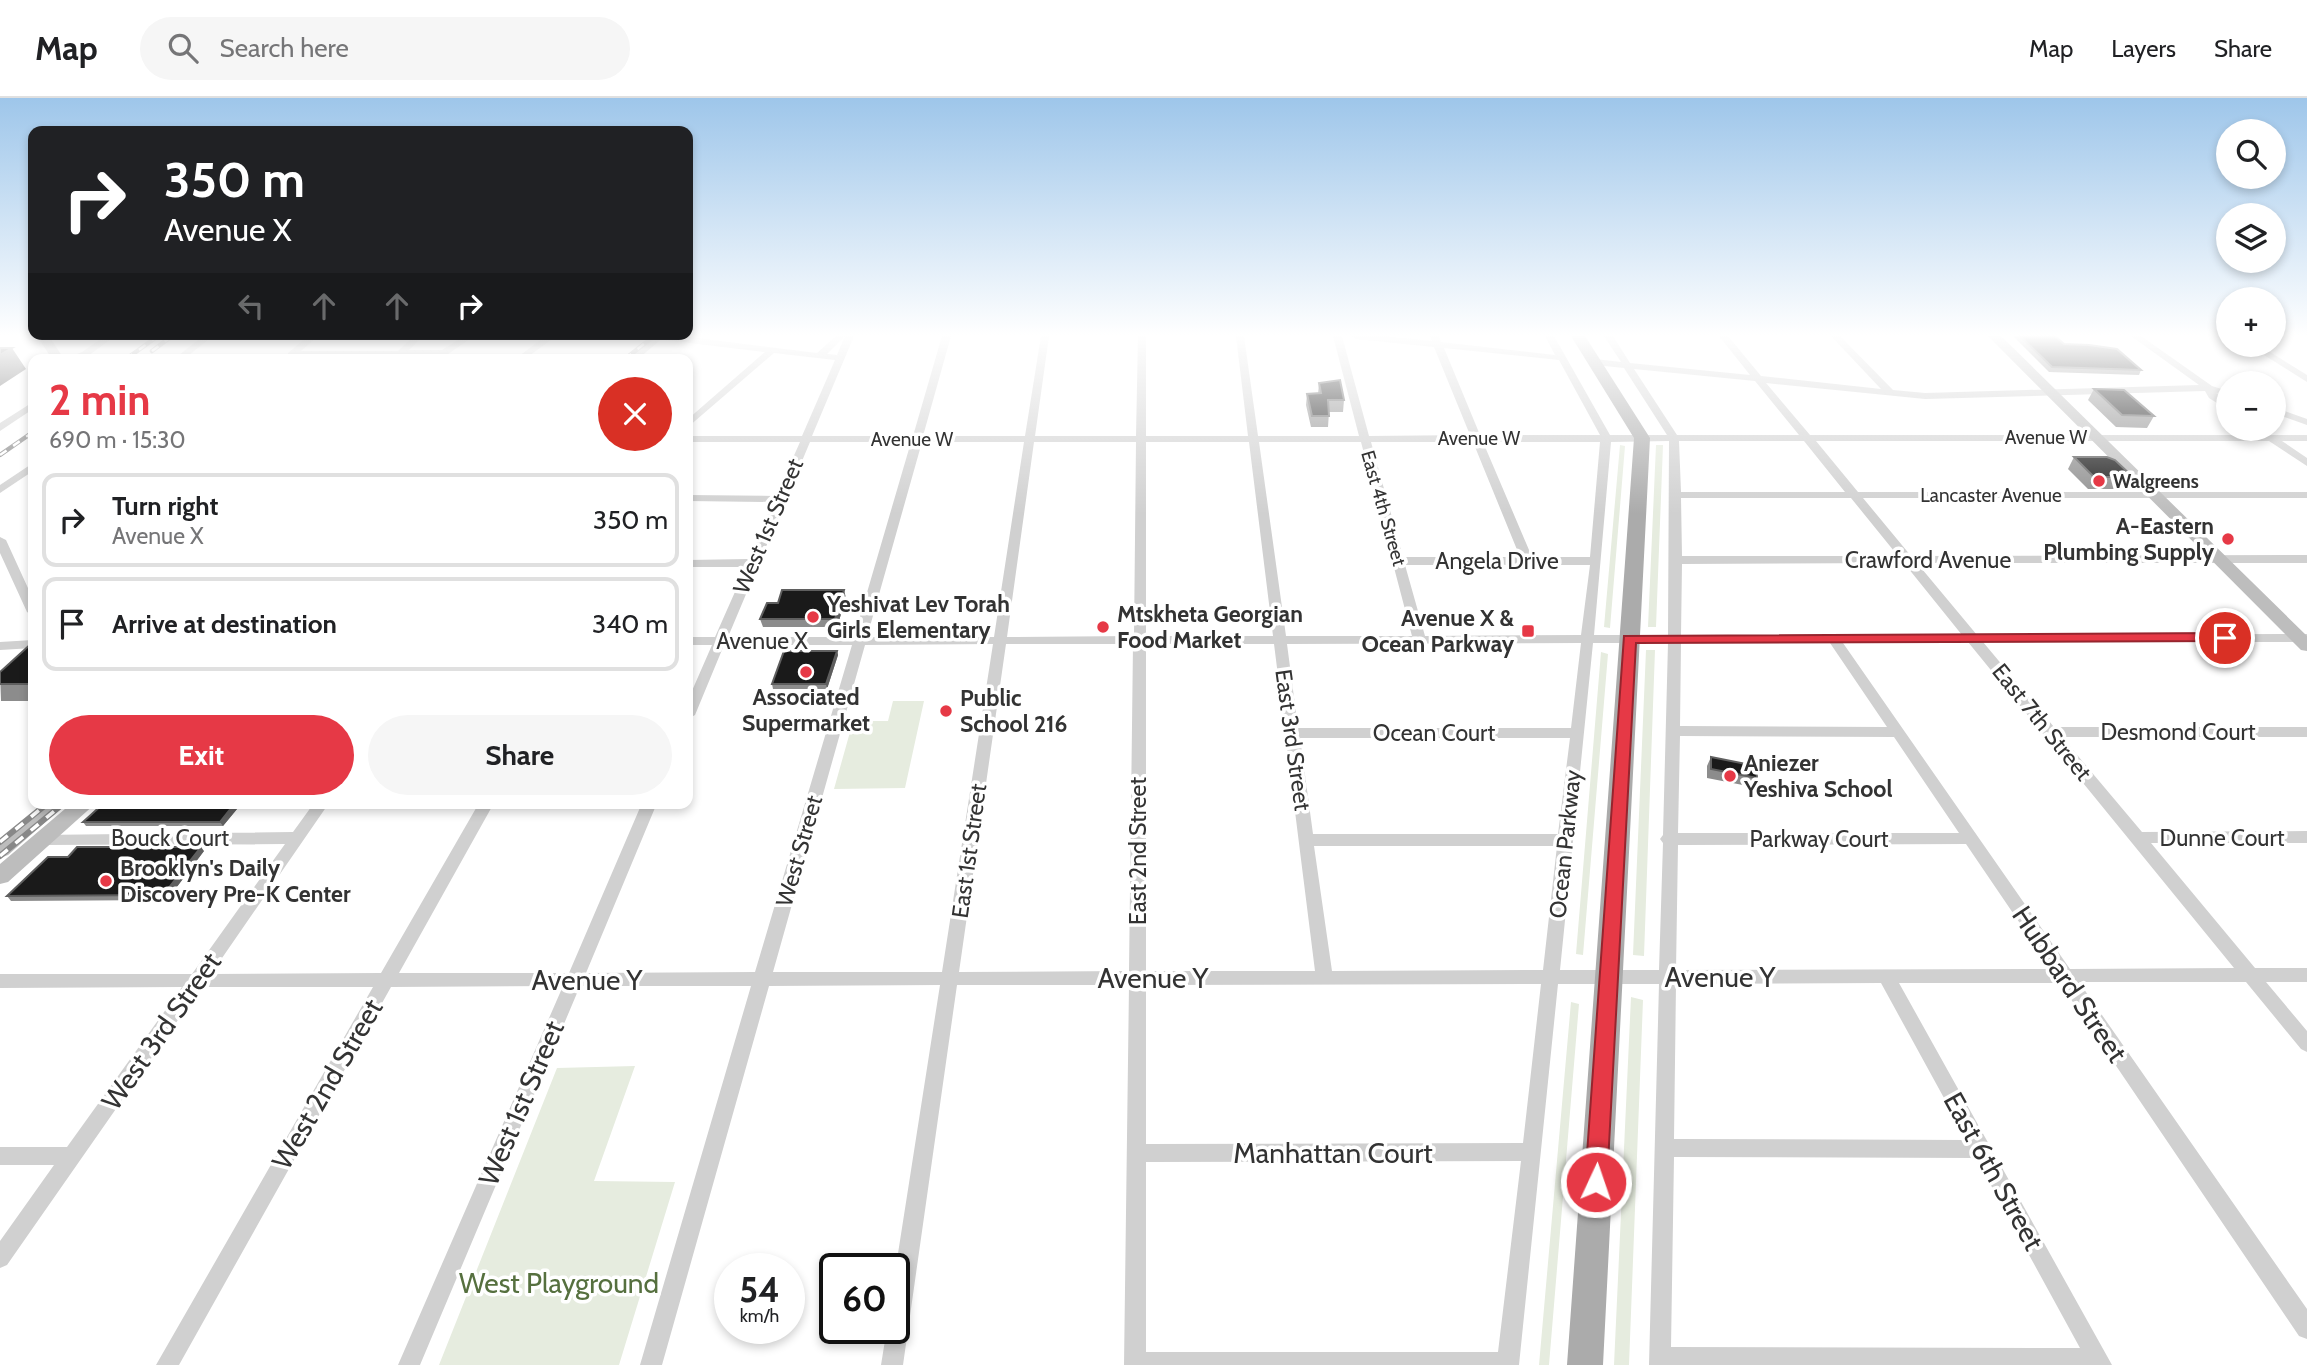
<!DOCTYPE html>
<html lang="en">
<head>
<meta charset="utf-8">
<style>
	:root { --surface:#fff; --page:#f6f6f6; --text:#202124; --muted:#757577; --line:#e0e0e0; --accent:#e63946 }
	body { margin:0; font-family:Cabin,sans-serif; background:var(--page); color:var(--text); height:100vh; display:flex; flex-direction:column; font-size:26px; white-space:nowrap }
	* { box-sizing:border-box; margin:0 }
	p { font-size:23px; color:var(--muted) }
	.icon { flex:none; width:38px; height:38px; fill:none; stroke:currentColor; stroke-width:2; stroke-linecap:round; stroke-linejoin:round }
	.map { position:relative; flex:1; overflow:hidden }
	.side { position:absolute; left:28px; top:256px; width:665px; height:455px; display:flex; flex-direction:column; background:var(--surface); border-radius:14px; box-shadow:0 4px 10px #0003 }
	.side>* { flex:none }
	.guide { position:absolute; left:28px; top:28px; width:665px; height:214px; border-radius:14px; box-shadow:0 4px 10px #0003; background:#202124; color:#fff; overflow:hidden }
	.tools { position:absolute; left:2216px; top:21px; display:grid; gap:14px }
	.tools a { display:grid; place-items:center; width:70px; height:70px; border-radius:50%; background:var(--surface); box-shadow:0 4px 10px #0003; font-size:35px }
	.speed { position:absolute; left:714px; top:1155px; display:flex; gap:14px; font-size:35px; font-weight:700; text-align:center }
	.speed>* { display:grid; place-content:center; width:91px; height:91px; border-radius:50%; background:var(--surface); box-shadow:0 4px 10px #0003; line-height:1 }
	.speed small { font-size:18px; font-weight:400 }
	.speed .limit { border:4px solid #111; border-radius:10px; background:#fff; color:#111 }
	.pin { position:absolute; display:grid; place-items:center; width:60px; height:60px; color:#fff; margin:-30px; border:4px solid #fff; border-radius:50%; box-shadow:0 2px 7px #0007 }
	.me { position:absolute; width:77px; margin:-38px; rotate:3deg; stroke-linejoin:round; filter:drop-shadow(0 0 5px #0008) }
	.turn { display:flex; align-items:center; gap:24px; height:147px; padding:0 21px; font-size:32px }
	.turn .icon { width:91px; height:91px; stroke-width:2.5 }
	.turn b { display:block; font-size:49px; line-height:60px }
	.lanes { display:flex; align-items:center; height:66px; padding:0 21px; background:#0003; justify-content:center; gap:35px; direction:ltr }
	.lanes .off { opacity:.35 }
	.round { display:grid; place-items:center; flex:none; width:74px; height:74px; border-radius:37px; background:var(--page) }
	.headline { display:flex; align-items:center; justify-content:space-between; height:119px; padding:0 21px }
	h1 { font-size:42px; font-weight:800; line-height:52px; color:var(--accent) }
	.action { display:flex; gap:14px; margin-top:auto; padding:14px 21px }
	.action a { flex:1; height:80px; border-radius:42px; background:var(--accent); color:#fff; font-size:28px; font-weight:800; line-height:80px; text-align:center }
	.action a+a { background:var(--page); color:var(--text) }
	ul { padding:0; list-style:none }
	li { display:flex; align-items:center; gap:21px; height:94px; margin:0 14px 10px; padding:0 7px; border:4px solid var(--line); border-radius:14px }
	li div { flex:1 }
	li b { display:block; font-size:26px }
	li em { font-style:normal }
	header { display:flex; align-items:center; gap:42px; box-sizing:border-box; height:98px; padding:0 35px; background:var(--surface); border-bottom:2px solid var(--line) }
	header strong { font-size:33px }
	nav { display:flex; gap:38px; margin-inline-start:auto; font-size:24px }
	.search { width:490px; height:63px; background:var(--page); display:flex; align-items:center; gap:18px; box-sizing:border-box; padding:0 24px; border-radius:38px; color:var(--muted); font-size:26px }
	.map>svg:first-child { display:block }
	.green { fill:#e6ecdf }
	.lines { fill:none; stroke-linecap:round; stroke-linejoin:round }
	.minor { fill:#d0d0d0; fill-rule:evenodd }
	.secondary { fill:#bdbdbd; fill-rule:evenodd }
	.primary { fill:#ababab; fill-rule:evenodd }
	.rail-far1-casing { stroke:#888; stroke-width:4.5 }
	.rail-casing { stroke:#888; stroke-width:6 }
	.rail-far1 { stroke:#fff; stroke-width:2.5; stroke-dasharray:8; stroke-linecap:butt }
	.rail { stroke:#fff; stroke-width:3.5; stroke-dasharray:10; stroke-linecap:butt }
	.wall { fill:#8c8c8c }
	.shaded-wall { fill:#5f5f5f }
	.building { fill:#1a1a1a; stroke:#5f5f5f; stroke-width:2 }
	.route { fill:#e63946; stroke:#96252e; stroke-width:2 }
	.poi-dot { fill:#e63946; stroke:#fff; stroke-width:2.5 }
	.labels { text-anchor:middle; stroke-width:7; stroke-linejoin:round; paint-order:stroke }
	.far-street-label { font-size:19px; fill:#333; stroke:#fff }
	.far-poi-label { font-size:19px; font-weight:bold; fill:#333; stroke:#fff; text-anchor:start }
	.street-label { font-size:23px; fill:#333; stroke:#fff }
	.poi-label { font-size:23px; font-weight:bold; fill:#333; stroke:#fff; text-anchor:start }
	.near-street-label { font-size:28px; fill:#333; stroke:#fff }
	.near-park-label { font-size:28px; fill:#56703f; stroke:#fff }
</style>
</head>
<body>
<header>
<strong>Map</strong>
<div class="search"><svg class="icon" aria-label="search" viewBox="0 0 24 24"><circle cx="10" cy="10" r="6"/><path d="M15 15l6 6"/></svg>Search here</div>
<nav><a>Map</a><a>Layers</a><a>Share</a></nav>
</header>
<div class="map">
<svg width="2307" height="1267" viewBox="0 0 2307 1267">
	<rect width="100%" height="100%" fill="#fff"/>
	<path class="green" d="M 1620,347 L 1625,348 L 1610,530 L 1604,529 Z
		M 1656,347 L 1663,347 L 1656,529 L 1648,529 Z
		M 1646,552 L 1655,552 L 1644,858 L 1633,857 Z
		M 1601,554 L 1608,556 L 1583,857 L 1576,856 Z
		M 893,603 L 924,603 L 905,690 L 834,691 L 850,634 L 862,634 L 865,623 L 888,623 Z
		M 1631,899 L 1643,902 L 1629,1267 L 1614,1267 Z
		M 1571,904 L 1579,906 L 1549,1267 L 1539,1267 Z
		M 635,968 L 594,1083 L 675,1084 L 619,1267 L 439,1267 L 557,970 Z"/>
	<g class="lines">
		<path class="minor" d="M 105,238 L 115,238 L 88,258 L 65,261 L 82,254 Z
			M 203,238 L 213,238 L 184,261 L 174,261 Z
			M 308,238 L 318,238 L 301,253 L 398,253 L 414,238 L 423,238 L 409,252 L 442,252 L 464,238 L 474,238 L 441,261 L 432,261 L 433,258 L 288,259 L 288,255 Z
			M 546,238 L 556,238 L 525,261 L 515,261 Z
			M 653,238 L 681,238 L 817,255 L 836,238 L 845,238 L 827,256 L 837,257 L 845,238 L 854,238 L 812,338 L 913,338 L 942,238 L 951,238 L 923,338 L 1025,338 L 1041,238 L 1049,238 L 1035,338 L 1136,338 L 1138,238 L 1146,238 L 1146,338 L 1248,338 L 1236,238 L 1244,238 L 1258,338 L 1359,338 L 1333,238 L 1342,238 L 1369,338 L 1470,337 L 1434,249 L 1356,241 L 1352,238 L 1383,238 L 1432,243 L 1430,238 L 1439,238 L 1441,244 L 1555,257 L 1545,238 L 1554,238 L 1610,337 L 1667,337 L 1624,270 L 1595,267 L 1590,264 L 1595,261 L 1621,264 L 1604,238 L 1613,238 L 1630,265 L 1750,277 L 1719,238 L 1728,238 L 1761,278 L 1881,291 L 1831,238 L 1840,238 L 1893,292 L 1925,295 L 2199,287 L 2131,238 L 2141,238 L 2212,288 L 2228,293 L 2228,299 L 2216,295 L 2228,304 L 2228,312 L 2209,300 L 2205,293 L 1925,301 L 1766,285 L 1810,337 L 2307,337 L 2307,343 L 2282,343 L 2307,360 L 2307,368 L 2269,343 L 1816,343 L 1858,394 L 2307,394 L 2307,400 L 1863,400 L 1911,458 L 2307,457 L 2307,465 L 1917,465 L 1977,537 L 2307,536 L 2307,544 L 1983,544 L 2054,629 L 2307,629 L 2307,639 L 2062,639 L 2142,734 L 2307,733 L 2307,745 L 2151,745 L 2255,870 L 2307,870 L 2307,884 L 2266,884 L 2307,933 L 2307,954 L 2301,951 L 2246,884 L 2079,884 L 2307,1211 L 2307,1241 L 2299,1238 L 2060,885 L 1899,885 L 2112,1267 L 1649,1267 L 1659,886 L 1558,886 L 1519,1267 L 1124,1267 L 1129,887 L 957,887 L 903,1267 L 881,1267 L 887,1230 L 894,1230 L 894,1181 L 940,887 L 769,888 L 662,1267 L 640,1267 L 751,888 L 580,888 L 420,1267 L 398,1267 L 563,888 L 391,889 L 179,1267 L 156,1267 L 373,889 L 201,889 L 7,1167 L 0,1170 L 0,1143 L 54,1067 L 0,1067 L 0,1049 L 67,1049 L 182,889 L 0,890 L 0,876 L 192,876 L 285,746 L 43,747 L 38,745 L 35,741 L 38,737 L 293,734 L 314,705 L 329,705 L 211,876 L 381,875 L 479,705 L 494,705 L 399,875 L 569,875 L 642,705 L 657,705 L 586,875 L 755,874 L 852,547 L 724,547 L 695,617 L 688,621 L 688,602 L 712,547 L 688,547 L 688,539 L 715,539 L 746,469 L 688,469 L 688,462 L 749,461 L 773,404 L 688,403 L 688,397 L 776,398 L 800,344 L 688,344 L 688,338 L 802,338 L 835,262 L 774,255 L 688,329 L 688,321 L 765,254 L 657,241 ZM 1444,250 L 1559,262 L 1600,337 L 1480,337 ZM 1634,271 L 1755,283 L 1799,337 L 1677,337 ZM 1669,343 L 1668,537 L 1594,537 L 1611,344 ZM 1679,343 L 1804,343 L 1845,394 L 1681,394 ZM 810,344 L 911,344 L 854,539 L 728,539 ZM 922,344 L 1024,344 L 994,539 L 867,539 ZM 1034,344 L 1136,344 L 1134,538 L 1007,539 ZM 1146,344 L 1249,344 L 1273,538 L 1146,538 ZM 1259,344 L 1361,344 L 1412,538 L 1286,538 ZM 1371,344 L 1473,344 L 1520,459 L 1403,459 ZM 1483,344 L 1600,344 L 1590,459 L 1532,459 ZM 1681,400 L 1851,400 L 1898,458 L 1682,458 ZM 1904,465 L 1962,537 L 1681,537 L 1682,466 ZM 1405,467 L 1590,467 L 1581,537 L 1425,538 ZM 1968,544 L 2234,870 L 2070,871 L 1843,545 ZM 1581,545 L 1571,630 L 1298,630 L 1287,546 ZM 1593,545 L 1668,545 L 1663,737 L 1660,741 L 1663,745 L 1659,872 L 1560,872 ZM 1681,545 L 1830,545 L 1887,629 L 1680,628 ZM 993,546 L 942,874 L 773,874 L 865,547 ZM 1006,546 L 1133,546 L 1129,873 L 959,874 ZM 1146,546 L 1274,546 L 1315,873 L 1146,873 ZM 1680,638 L 1894,639 L 1959,735 L 1678,735 ZM 1300,640 L 1570,640 L 1558,736 L 1313,736 ZM 1966,746 L 2051,871 L 1676,872 L 1678,747 ZM 1314,748 L 1557,748 L 1543,872 L 1332,873 ZM 1881,885 L 1967,1042 L 1674,1041 L 1676,886 ZM 1541,886 L 1523,1045 L 1146,1046 L 1146,887 ZM 1674,1059 L 1976,1060 L 2080,1250 L 1671,1249 ZM 1521,1063 L 1498,1254 L 1146,1254 L 1146,1064 Z
			M 2248,247 L 2259,247 L 2307,277 L 2307,284 Z
			M 33,304 L 33,311 L 0,333 L 0,325 Z
			M 2273,309 L 2307,321 L 2307,327 L 2273,315 Z
			M 33,365 L 33,373 L 0,395 L 0,387 Z
			M 0,439 L 6,442 L 33,501 L 33,518 L 27,514 L 0,455 Z
			M 33,542 L 33,550 L 0,552 L 0,544 Z"/>
		<path class="secondary" d="M 37,238 L 49,238 L 64,261 L 52,261 Z
			M 651,238 L 665,238 L 638,261 L 624,261 Z
			M 1988,238 L 2001,238 L 2307,538 L 2307,553 L 2301,552 Z
			M 43,705 L 67,705 L 8,757 L 0,760 L 0,740 Z
			M 72,705 L 96,705 L 8,784 L 0,786 L 0,766 Z"/>
		<path class="primary" d="M 1571,238 L 1585,238 L 1650,340 L 1603,1267 L 1567,1267 L 1634,340 Z"/>
		<g class="rail-far1-casing">
			<path id="rail-far1" d="M 152,253 L 172,238
				M 126,261 L 158,238
				M 625,261 L 654,238
				M 0,357 L 33,334"/>
		</g>
		<g class="rail-casing">
			<path id="rail" d="M 0,744 L 48,705
				M 0,758 L 64,705"/>
		</g>
		<use href="#rail-far1" class="rail-far1"/>
		<use href="#rail" class="rail"/>
	</g>
	<path class="wall" d="M 2013,238 L 2055,238 L 2064,246 L 2141,272 L 2139,277 L 2049,274 Z
		M 1319,285 L 1344,302 L 1343,314 L 1329,314 L 1328,329 L 1311,329 L 1306,307 L 1307,296 L 1318,295 Z
		M 2094,291 L 2154,318 L 2147,330 L 2116,329 L 2088,302 Z
		M 2074,359 L 2133,379 L 2126,391 L 2088,391 L 2068,371 Z
		M 846,500 L 837,529 L 763,529 L 760,521 L 778,505 Z
		M 33,544 L 33,603 L 1,603 L 0,574 Z
		M 837,553 L 838,557 L 827,591 L 773,591 L 772,586 Z
		M 1711,659 L 1757,680 L 1753,689 L 1707,680 L 1707,668 Z
		M 242,705 L 223,728 L 86,728 L 83,724 Z
		M 204,753 L 167,802 L 11,803 L 7,798 L 68,759 Z"/>
	<path class="shaded-wall" d="M 12,250 L 26,271 L 0,288 L 0,257 Z
		M 844,492 L 846,500 L 837,529 L 835,521 Z
		M 837,553 L 838,557 L 827,591 L 826,586 Z
		M 235,705 L 242,705 L 223,728 L 220,724 Z
		M 201,749 L 204,753 L 167,802 L 163,797 Z"/>
	<path class="building" d="M 2020,238 L 2055,238 L 2064,246 L 2089,247 L 2117,251 L 2141,272 L 2052,269 Z
		M 0,250 L 12,250 L 0,257 Z
		M 1340,282 L 1344,302 L 1328,302 L 1329,318 L 1312,318 L 1307,296 L 1321,295 L 1319,285 Z
		M 2094,291 L 2124,292 L 2154,318 L 2122,317 Z
		M 2074,359 L 2107,359 L 2115,362 L 2133,379 L 2094,379 Z
		M 782,492 L 844,492 L 835,521 L 760,521 L 767,505 L 778,505 Z
		M 33,544 L 33,586 L 0,586 L 0,574 Z
		M 784,553 L 837,553 L 826,586 L 772,586 Z
		M 1711,659 L 1756,668 L 1757,680 L 1711,671 Z
		M 104,705 L 235,705 L 220,724 L 83,724 Z
		M 77,749 L 201,749 L 163,797 L 7,798 L 48,759 L 68,759 Z"/>
	<linearGradient id="sky" x2="0" y2="1"><stop stop-color="#9ec6ea"/><stop offset="0.57" stop-color="#fff"/><stop offset="1" stop-color="#fff" stop-opacity="0"/></linearGradient>
	<rect width="2307" height="416" fill="url(#sky)"/>
	<path class="route" d="M 2225,535 L 2230,537 L 2232,540 L 2230,543 L 1636,545 L 1607,1084 L 1604,1091 L 1596,1094 L 1588,1091 L 1585,1084 L 1624,538 Z"/>
	<g class="poi-dot">
		<circle cx="2099" cy="383" r="7"/>
		<circle cx="2228" cy="441" r="7"/>
		<circle cx="813" cy="519" r="7"/>
		<circle cx="1103" cy="529" r="7"/>
		<rect x="1521" y="526" width="14" height="14" rx="3.5"/>
		<circle cx="806" cy="574" r="7"/>
		<circle cx="946" cy="613" r="7"/>
		<circle cx="1730" cy="678" r="7"/>
		<circle cx="106" cy="783" r="7"/>
	</g>
	<g class="labels">
		<g class="far-street-label">
			<text x="2046" y="346">Avenue W</text>
			<text x="1479" y="347">Avenue W</text>
			<text x="912" y="348">Avenue W</text>
			<text x="1991" y="404">Lancaster Avenue</text>
			<text transform="translate(1384 410) rotate(74)" y="7">East 4th Street</text>
		</g>
		<g class="far-poi-label">
			<text x="2113" y="390">Walgreens</text>
		</g>
		<g class="street-label">
			<text transform="translate(768 428) rotate(-67)" y="8">West 1st Street</text>
			<text x="1928" y="470">Crawford Avenue</text>
			<text x="1497" y="471">Angela Drive</text>
			<text x="762" y="551">Avenue X</text>
			<text transform="translate(2042 624) rotate(51)" y="8">East 7th Street</text>
			<text x="2178" y="642">Desmond Court</text>
			<text x="1434" y="643">Ocean Court</text>
			<text transform="translate(1293 642) rotate(82)" y="8">East 3rd Street</text>
			<text x="170" y="748">Bouck Court</text>
			<text x="2222" y="748">Dunne Court</text>
			<text x="1819" y="749">Parkway Court</text>
			<text transform="translate(1565 746) rotate(-84)" y="8">Ocean Parkway</text>
			<text transform="translate(799 753) rotate(-74)" y="8">West Street</text>
			<text transform="translate(969 753) rotate(-82)" y="8">East 1st Street</text>
			<text transform="translate(1138 753) rotate(-90)" y="8">East 2nd Street</text>
		</g>
		<g class="poi-label">
			<text x="2214" y="436" text-anchor="end">A-Eastern<tspan x="2214" dy="26">Plumbing Supply</tspan></text>
			<text x="827" y="514">Yeshivat Lev Torah<tspan x="827" dy="26">Girls Elementary</tspan></text>
			<text x="1117" y="524">Mtskheta Georgian<tspan x="1117" dy="26">Food Market</tspan></text>
			<text x="1514" y="528" text-anchor="end">Avenue X &amp;<tspan x="1514" dy="26">Ocean Parkway</tspan></text>
			<text x="806" y="607" text-anchor="middle">Associated<tspan x="806" dy="26">Supermarket</tspan></text>
			<text x="960" y="608">Public<tspan x="960" dy="26">School 216</tspan></text>
			<text x="1744" y="673">Aniezer<tspan x="1744" dy="26">Yeshiva School</tspan></text>
			<text x="120" y="778">Brooklyn's Daily<tspan x="120" dy="26">Discovery Pre-K Center</tspan></text>
		</g>
		<g class="near-street-label">
			<text x="1720" y="889">Avenue Y</text>
			<text x="1153" y="890">Avenue Y</text>
			<text x="587" y="892">Avenue Y</text>
			<text transform="translate(2070 886) rotate(56)" y="10">Hubbard Street</text>
			<text transform="translate(161 933) rotate(-55)" y="10">West 3rd Street</text>
			<text transform="translate(327 986) rotate(-60)" y="10">West 2nd Street</text>
			<text transform="translate(521 1005) rotate(-67)" y="10">West 1st Street</text>
			<text x="1333" y="1065">Manhattan Court</text>
			<text transform="translate(1994 1073) rotate(61)" y="10">East 6th Street</text>
		</g>
		<g class="near-park-label">
			<text x="559" y="1195">West Playground</text>
		</g>
	</g>
</svg>
<div class="tools">
<a><svg class="icon" aria-label="search" viewBox="0 0 24 24"><circle cx="10" cy="10" r="6"/><path d="M15 15l6 6"/></svg></a>
<a><svg class="icon" aria-label="layers" viewBox="0 0 24 24"><path d="M12 4l9 5-9 5-9-5zM3 14l9 5 9-5"/></svg></a>
<a>+</a>
<a>−</a>
</div>
<div class="speed"><div>54<small>km/h</small></div><div class="limit">60</div></div>
<div class="pin" style="left:2225px;top:540px;background:#d93025"><svg class="icon" aria-label="arrive" viewBox="0 0 24 24"><path d="M6 21V4h12l-3 4 3 4H6"/></svg></div>
<svg class="me" style="left:1596px;top:1084px" viewBox="-20 -20 40 40"><circle r="17" fill="#e63946" stroke="#fff" stroke-width="3"/><path d="M0-11L8 9 0 5-8 9z" fill="#fff"/></svg>
<div class="guide">
<div class="turn"><svg class="icon" aria-label="right" viewBox="0 0 24 24"><path d="M7 20v-9h11M14 6l5 5-5 5"/></svg><div><b>350 m</b>Avenue X</div></div>
<div class="lanes"><svg class="icon off" aria-label="left" viewBox="0 0 24 24"><path d="M17 20v-9H6M10 6l-5 5 5 5"/></svg><svg class="icon off" aria-label="ahead" viewBox="0 0 24 24"><path d="M12 20V5M6 11l6-6 6 6"/></svg><svg class="icon off" aria-label="ahead" viewBox="0 0 24 24"><path d="M12 20V5M6 11l6-6 6 6"/></svg><svg class="icon" aria-label="right" viewBox="0 0 24 24"><path d="M7 20v-9h11M14 6l5 5-5 5"/></svg></div>
</div>
<section class="side">
<div class="headline"><div><h1>2 min</h1><p>690 m · 15:30</p></div><a class="round" style="background:#d93025;color:#fff"><svg class="icon" aria-label="close" viewBox="0 0 24 24"><path d="M6 6l12 12M18 6L6 18"/></svg></a></div>
<ul>
<li><svg class="icon" aria-label="right" viewBox="0 0 24 24"><path d="M7 20v-9h11M14 6l5 5-5 5"/></svg><div><b>Turn right</b><p>Avenue X</p></div><em>350 m</em></li>
<li><svg class="icon" aria-label="arrive" viewBox="0 0 24 24"><path d="M6 21V4h12l-3 4 3 4H6"/></svg><div><b>Arrive at destination</b></div><em>340 m</em></li>
</ul>
<div class="action"><a>Exit</a><a>Share</a></div>
</section>
</div>
</body>
</html>
